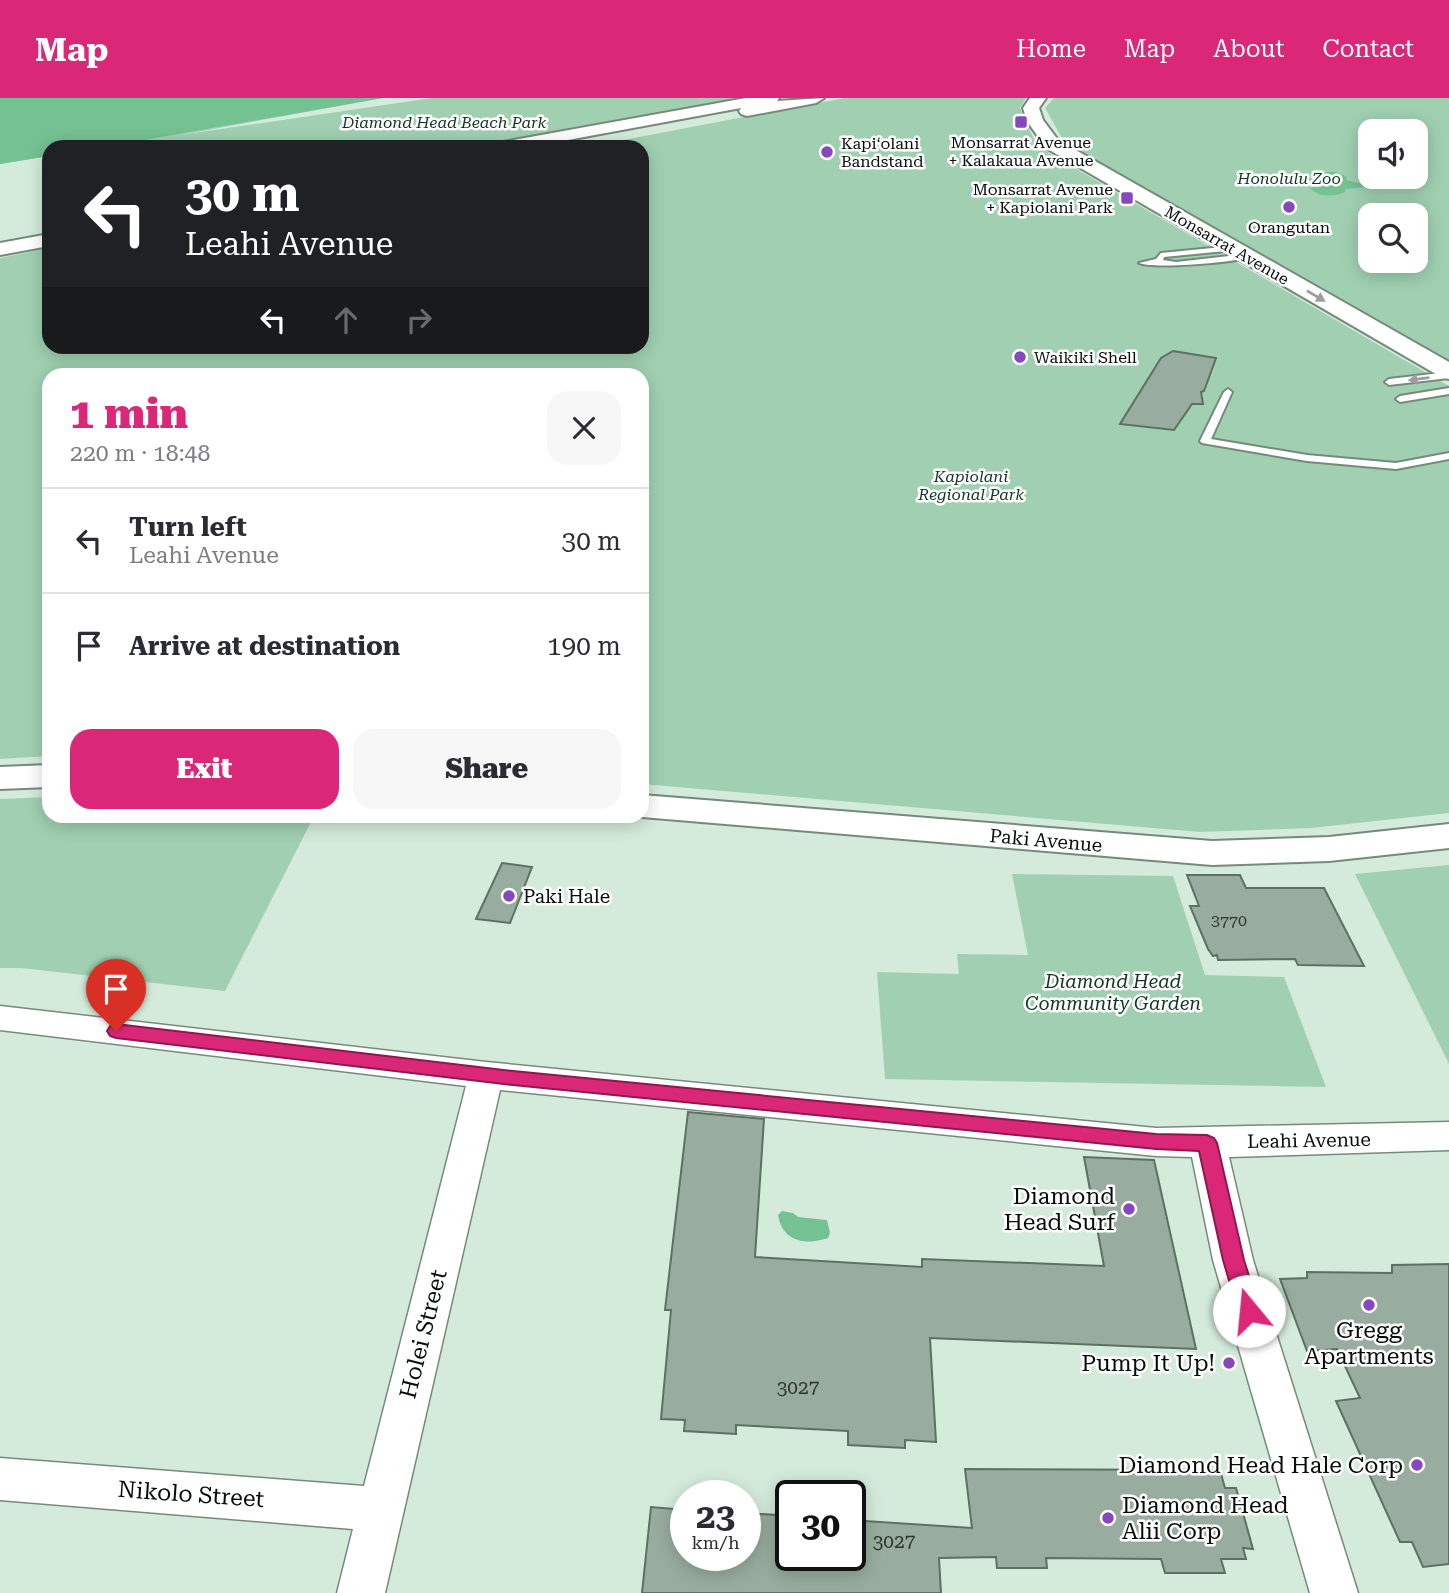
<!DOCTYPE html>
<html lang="en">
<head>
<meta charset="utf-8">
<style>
	:root { --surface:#fff; --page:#f7f7f7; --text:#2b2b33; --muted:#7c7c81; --line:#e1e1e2; --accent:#db2777 }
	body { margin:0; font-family:"Roboto Serif",serif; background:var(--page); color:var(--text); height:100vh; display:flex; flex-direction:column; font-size:26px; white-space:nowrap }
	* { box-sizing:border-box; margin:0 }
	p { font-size:23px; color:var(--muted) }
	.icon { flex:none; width:38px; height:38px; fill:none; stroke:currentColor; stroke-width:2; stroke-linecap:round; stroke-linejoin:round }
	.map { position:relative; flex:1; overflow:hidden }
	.panel { position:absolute; left:42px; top:270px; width:607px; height:455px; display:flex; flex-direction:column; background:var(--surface); border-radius:21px; box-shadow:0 4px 18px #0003 }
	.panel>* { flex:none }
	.hud { position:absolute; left:42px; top:42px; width:607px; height:214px; border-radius:21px; box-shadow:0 4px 18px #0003; background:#202124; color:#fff; overflow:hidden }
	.buttons { position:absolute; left:1358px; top:21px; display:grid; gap:14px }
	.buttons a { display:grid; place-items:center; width:70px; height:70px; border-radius:14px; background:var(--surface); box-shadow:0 4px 18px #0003; font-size:35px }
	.speed { position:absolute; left:670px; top:1382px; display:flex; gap:14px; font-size:35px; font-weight:700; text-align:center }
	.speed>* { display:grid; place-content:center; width:91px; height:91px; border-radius:50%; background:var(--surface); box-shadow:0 4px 18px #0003; line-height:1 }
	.speed small { font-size:18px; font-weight:400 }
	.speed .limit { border:4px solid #111; border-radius:10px; background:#fff; color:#111 }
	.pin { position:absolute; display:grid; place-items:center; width:60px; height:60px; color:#fff; margin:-72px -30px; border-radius:50% 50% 50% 0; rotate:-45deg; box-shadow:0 0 7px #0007 }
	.pin .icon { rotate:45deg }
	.me { position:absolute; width:77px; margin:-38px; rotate:343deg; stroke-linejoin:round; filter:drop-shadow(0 0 5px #0008) }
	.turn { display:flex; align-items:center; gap:24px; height:147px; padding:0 28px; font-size:32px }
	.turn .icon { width:91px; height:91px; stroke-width:2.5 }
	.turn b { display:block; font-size:49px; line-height:60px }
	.lanes { display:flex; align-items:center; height:66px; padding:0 28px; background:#0003; justify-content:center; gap:35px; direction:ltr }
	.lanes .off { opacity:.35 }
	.round { display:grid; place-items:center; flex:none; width:74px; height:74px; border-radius:21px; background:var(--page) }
	.summary { display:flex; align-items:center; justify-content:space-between; height:119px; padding:0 28px }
	h1 { font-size:42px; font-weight:800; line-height:52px; color:var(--accent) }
	.primary-button { display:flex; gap:14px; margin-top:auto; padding:14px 28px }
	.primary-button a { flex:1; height:80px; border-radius:21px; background:var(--accent); color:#fff; font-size:28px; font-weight:800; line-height:80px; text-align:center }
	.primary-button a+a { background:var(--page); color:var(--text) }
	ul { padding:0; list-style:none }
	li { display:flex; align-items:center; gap:21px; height:105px; padding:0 28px; border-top:2px solid var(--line) }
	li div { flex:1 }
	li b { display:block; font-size:26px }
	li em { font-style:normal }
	header { display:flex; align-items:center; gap:42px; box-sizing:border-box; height:98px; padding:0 35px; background:var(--accent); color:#fff }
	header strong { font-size:33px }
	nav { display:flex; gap:38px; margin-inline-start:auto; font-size:24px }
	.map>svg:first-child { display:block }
	.green { fill:#a0d0b1; fill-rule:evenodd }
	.water { fill:#74c292 }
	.building { fill:#98ad9f; stroke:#5c7063; stroke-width:2 }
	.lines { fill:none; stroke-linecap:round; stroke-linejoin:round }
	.lane-casing { stroke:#768a7c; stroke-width:4 }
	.street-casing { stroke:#768a7c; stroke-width:3 }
	.secondary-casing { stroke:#768a7c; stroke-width:4 }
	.lane { fill:#fff; fill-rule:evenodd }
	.street { fill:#fff; fill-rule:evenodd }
	.secondary { fill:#fff; fill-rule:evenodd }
	.oneway { fill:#9b9e9d }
	.route { fill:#db2777; stroke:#8e194d; stroke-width:2 }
	.poi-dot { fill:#8648bd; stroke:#fff; stroke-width:2.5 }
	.labels { text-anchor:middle; stroke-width:5; stroke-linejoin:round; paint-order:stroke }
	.far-park-label { font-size:16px; font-style:italic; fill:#133522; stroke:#fff }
	.far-poi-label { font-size:16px; fill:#060d09; stroke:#fff }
	.far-street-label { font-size:16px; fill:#060d09; stroke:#fff }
	.number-label { font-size:16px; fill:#2a352e }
	.street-label { font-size:19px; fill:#060d09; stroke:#fff }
	.poi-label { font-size:19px; fill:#060d09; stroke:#fff; text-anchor:start }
	.park-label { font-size:19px; font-style:italic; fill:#133522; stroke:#fff }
	.near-number-label { font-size:19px; fill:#2a352e }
	.near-poi-label { font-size:23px; fill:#060d09; stroke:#fff; text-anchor:end }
	.near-street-label { font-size:23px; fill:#060d09; stroke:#fff }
</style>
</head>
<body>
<header>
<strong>Map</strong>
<nav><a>Home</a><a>Map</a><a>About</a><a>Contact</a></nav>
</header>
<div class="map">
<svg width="1449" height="1495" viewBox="0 0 1449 1495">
	<rect width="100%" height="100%" fill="#d4ebdb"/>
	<path class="green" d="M 0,0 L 383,0 L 180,37 L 432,0 L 746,0 L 477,49 L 152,49 L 142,43 L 104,49 L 49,49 L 49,58 L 0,66 Z
		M 845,0 L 1026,0 L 1020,10 L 1037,48 L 1449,288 L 1449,715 L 1311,730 L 1200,734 L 642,686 L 642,276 L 49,276 L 49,658 L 0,661 L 0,160 L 49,150 L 49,248 L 642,248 L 642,49 L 586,49 Z
		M 1054,0 L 1449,0 L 1449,263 L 1066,47 L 1045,10 ZM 1370,33 L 1416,33 L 1416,79 L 1370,79 ZM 1370,117 L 1416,117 L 1416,163 L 1370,163 Z
		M 49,699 L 49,718 L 314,718 L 225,893 L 21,870 L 0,870 L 0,701 Z
		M 1449,767 L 1449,966 L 1355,776 Z
		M 1012,776 L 1173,778 L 1205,877 L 1284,879 L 1326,989 L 885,981 L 877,874 L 959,876 L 957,856 L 1028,857 Z"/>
	<path class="water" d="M 0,0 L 383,0 L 104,49 L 49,49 L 49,58 L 0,66 Z
		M 1318,74 L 1336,74 L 1347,79 L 1346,82 L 1363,86 L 1365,89 L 1345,91 L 1345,94 C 1335,99 1316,99 1310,90 L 1322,87 L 1322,82 L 1312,78 Z
		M 782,1113 L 793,1115 L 798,1119 L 827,1122 L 830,1135 L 828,1140 C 805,1148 782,1143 778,1117 Z"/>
	<path class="building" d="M 1173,253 L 1216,260 L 1204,293 L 1201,294 L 1203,306 L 1192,306 L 1174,332 L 1120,326 L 1161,260 Z
		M 502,765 L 532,769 L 510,825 L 476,821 Z
		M 1187,777 L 1240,777 L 1246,790 L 1324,790 L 1364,868 L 1298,867 L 1295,861 L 1218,862 L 1217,857 L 1213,858 L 1208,851 L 1190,808 L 1199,808 Z
		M 688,1014 L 764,1021 L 755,1159 L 922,1169 L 922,1161 L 1104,1168 L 1084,1059 L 1154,1062 L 1196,1251 L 930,1240 L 936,1344 L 905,1342 L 905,1350 L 848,1347 L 848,1333 L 736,1327 L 736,1336 L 684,1333 L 685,1322 L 661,1321 L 671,1212 L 665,1212 Z
		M 1449,1166 L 1449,1466 L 1423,1469 L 1412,1444 L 1400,1444 L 1336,1303 L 1360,1300 L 1337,1251 L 1307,1253 L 1280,1181 L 1307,1180 L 1307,1174 L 1392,1175 L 1392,1167 Z
		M 965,1371 L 1220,1372 L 1225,1390 L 1236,1390 L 1253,1451 L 1243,1450 L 1246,1461 L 1221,1461 L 1225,1475 L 1165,1475 L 1161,1461 L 1046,1460 L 1047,1470 L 997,1470 L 996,1459 L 939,1460 L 941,1495 L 642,1495 L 651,1409 L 686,1412 L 686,1458 L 746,1458 L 746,1415 L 791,1418 L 791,1458 L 850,1458 L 850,1422 L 972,1430 Z"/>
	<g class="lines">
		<g class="lane-casing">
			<path id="lane" d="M 1233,148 L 1237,150 L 1236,152 L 1164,159 L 1163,162 L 1176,164 L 1247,156 L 1251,158 C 1237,165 1152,171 1139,165 L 1156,161 L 1161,155 Z
				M 1449,274 L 1449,280 L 1389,287 L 1385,284 L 1389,281 Z
				M 1449,290 L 1449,296 L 1400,304 L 1396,301 L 1400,298 Z
				M 1228,291 L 1232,294 L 1211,341 L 1307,357 L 1396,365 L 1449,355 L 1449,361 L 1396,371 L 1307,363 L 1202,345 L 1200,343 L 1224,294 Z"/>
		</g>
		<g class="street-casing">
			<path id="street" d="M 0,908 L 486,964 L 1156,1030 L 1449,1024 L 1449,1052 L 1229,1059 L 1253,1162 L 1358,1495 L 1310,1495 L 1213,1162 L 1192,1059 L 1156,1058 L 500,992 L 385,1495 L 337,1495 L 353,1431 L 0,1402 L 0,1360 L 364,1388 L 466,988 L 0,932 Z"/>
		</g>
		<g class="secondary-casing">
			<path id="secondary" d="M 746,0 L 779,0 L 777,3 L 824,0 L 816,5 L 747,18 L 741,16 L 739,13 L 741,10 L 530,49 L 495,49 L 503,44 Z
				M 1030,0 L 1046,0 L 1039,10 L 1043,22 L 1058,42 L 1449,264 L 1449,281 L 1441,279 L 1046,50 L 1027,23 L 1023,10 Z
				M 49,136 L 49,148 L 0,157 L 0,145 Z
				M 49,667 L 49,689 L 0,691 L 0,669 Z
				M 642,697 L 1212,743 L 1329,739 L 1449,726 L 1449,750 L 1329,763 L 1212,767 L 642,719 L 635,718 L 642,718 Z"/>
		</g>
		<use href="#lane" class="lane"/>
		<use href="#street" class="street"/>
		<use href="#secondary" class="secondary"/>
	</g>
	<defs><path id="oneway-solid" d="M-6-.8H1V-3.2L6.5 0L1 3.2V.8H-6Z" transform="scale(1.75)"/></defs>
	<g class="oneway">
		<use href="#oneway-solid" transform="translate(1316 198) rotate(30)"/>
		<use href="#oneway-solid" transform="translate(1419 281) rotate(173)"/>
	</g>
	<path class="route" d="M 116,926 L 513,973 L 1156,1036 L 1207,1037 L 1214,1040 L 1217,1045 L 1244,1162 L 1260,1213 L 1257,1220 L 1249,1223 L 1241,1220 L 1238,1213 L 1223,1162 L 1199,1053 L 1156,1051 L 513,987 L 116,940 L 110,938 L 107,933 L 110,928 Z"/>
	<g class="poi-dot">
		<rect x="1014" y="17" width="14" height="14" rx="3.5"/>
		<circle cx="827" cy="54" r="7"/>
		<rect x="1120" y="93" width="14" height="14" rx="3.5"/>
		<circle cx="1289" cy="109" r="7"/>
		<circle cx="1020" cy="259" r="7"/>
		<circle cx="509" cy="798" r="7"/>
		<circle cx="1129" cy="1111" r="7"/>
		<circle cx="1369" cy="1207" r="7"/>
		<circle cx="1229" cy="1265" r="7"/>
		<circle cx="1417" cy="1367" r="7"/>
		<circle cx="1108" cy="1420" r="7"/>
	</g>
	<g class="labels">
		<g class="far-park-label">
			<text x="444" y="30">Diamond Head Beach Park</text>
			<text x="1289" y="86">Honolulu Zoo</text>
			<text x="971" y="384">Kapiolani<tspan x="971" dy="18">Regional Park</tspan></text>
		</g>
		<g class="far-poi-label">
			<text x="1021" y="50">Monsarrat Avenue<tspan x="1021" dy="18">+ Kalakaua Avenue</tspan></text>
			<text x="841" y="51" text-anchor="start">Kapiʻolani<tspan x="841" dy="18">Bandstand</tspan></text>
			<text x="1113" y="97" text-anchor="end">Monsarrat Avenue<tspan x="1113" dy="18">+ Kapiolani Park</tspan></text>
			<text x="1289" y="135">Orangutan</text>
			<text x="1034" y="265" text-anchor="start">Waikiki Shell</text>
		</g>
		<g class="far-street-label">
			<text transform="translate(1227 147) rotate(30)" y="6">Monsarrat Avenue</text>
		</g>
		<g class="number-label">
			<text x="1229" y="828">3770</text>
		</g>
		<g class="street-label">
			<text transform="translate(1046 742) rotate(5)" y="7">Paki Avenue</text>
			<text transform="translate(1309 1042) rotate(-1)" y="7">Leahi Avenue</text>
		</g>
		<g class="poi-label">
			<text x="523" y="805">Paki Hale</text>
		</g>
		<g class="park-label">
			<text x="1113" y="890">Diamond Head<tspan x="1113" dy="22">Community Garden</tspan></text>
		</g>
		<g class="near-number-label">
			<text x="798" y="1296">3027</text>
			<text x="894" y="1450">3027</text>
		</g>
		<g class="near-poi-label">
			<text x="1115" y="1106">Diamond<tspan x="1115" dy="26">Head Surf</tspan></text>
			<text x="1369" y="1240" text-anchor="middle">Gregg<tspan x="1369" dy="26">Apartments</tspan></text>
			<text x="1215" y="1273">Pump It Up!</text>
			<text x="1403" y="1375">Diamond Head Hale Corp</text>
			<text x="1122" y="1415" text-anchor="start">Diamond Head<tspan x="1122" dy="26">Alii Corp</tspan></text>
		</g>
		<g class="near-street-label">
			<text transform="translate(423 1236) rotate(-76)" y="8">Holei Street</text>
			<text transform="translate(191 1396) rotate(4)" y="8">Nikolo Street</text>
		</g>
	</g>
</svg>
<div class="buttons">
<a><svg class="icon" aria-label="sound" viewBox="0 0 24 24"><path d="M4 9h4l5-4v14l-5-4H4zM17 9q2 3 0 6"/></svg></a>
<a><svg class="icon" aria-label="search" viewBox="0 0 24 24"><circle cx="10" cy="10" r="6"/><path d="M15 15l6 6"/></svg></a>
</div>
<div class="speed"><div>23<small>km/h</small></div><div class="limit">30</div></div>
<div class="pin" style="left:116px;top:933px;background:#d93025"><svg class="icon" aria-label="arrive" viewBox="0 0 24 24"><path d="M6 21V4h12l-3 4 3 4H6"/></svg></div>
<svg class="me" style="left:1249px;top:1213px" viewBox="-20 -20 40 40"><circle r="19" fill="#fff"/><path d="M0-13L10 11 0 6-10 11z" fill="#db2777"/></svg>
<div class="hud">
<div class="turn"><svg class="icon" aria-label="left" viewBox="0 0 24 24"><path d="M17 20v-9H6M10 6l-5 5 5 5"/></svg><div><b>30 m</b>Leahi Avenue</div></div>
<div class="lanes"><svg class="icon" aria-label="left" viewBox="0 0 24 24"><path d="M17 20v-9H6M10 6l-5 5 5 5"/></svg><svg class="icon off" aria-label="ahead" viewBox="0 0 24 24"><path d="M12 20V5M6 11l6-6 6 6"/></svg><svg class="icon off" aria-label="right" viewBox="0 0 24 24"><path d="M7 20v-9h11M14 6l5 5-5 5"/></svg></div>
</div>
<section class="panel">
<div class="summary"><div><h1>1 min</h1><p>220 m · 18:48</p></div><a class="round"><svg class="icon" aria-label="close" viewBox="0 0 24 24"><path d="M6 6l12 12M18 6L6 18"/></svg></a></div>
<ul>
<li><svg class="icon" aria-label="left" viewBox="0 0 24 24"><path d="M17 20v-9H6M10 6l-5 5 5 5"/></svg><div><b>Turn left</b><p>Leahi Avenue</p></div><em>30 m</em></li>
<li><svg class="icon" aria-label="arrive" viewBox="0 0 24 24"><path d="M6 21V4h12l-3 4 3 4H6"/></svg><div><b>Arrive at destination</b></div><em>190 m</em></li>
</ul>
<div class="primary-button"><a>Exit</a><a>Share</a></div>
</section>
</div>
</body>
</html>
